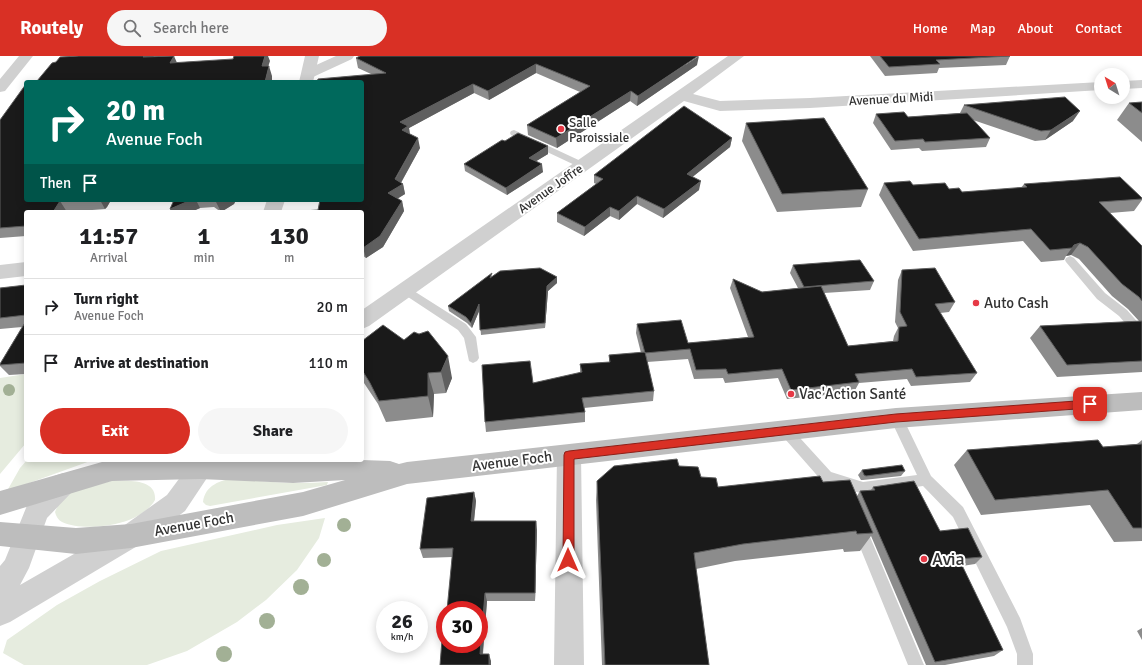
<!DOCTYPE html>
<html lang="en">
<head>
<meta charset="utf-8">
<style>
	:root { --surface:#fff; --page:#f6f6f6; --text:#202124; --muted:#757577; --line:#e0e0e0; --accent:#d93025 }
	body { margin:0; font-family:Signika,sans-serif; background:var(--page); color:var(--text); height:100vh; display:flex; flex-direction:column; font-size:15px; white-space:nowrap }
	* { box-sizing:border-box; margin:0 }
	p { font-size:13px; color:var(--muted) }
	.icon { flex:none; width:22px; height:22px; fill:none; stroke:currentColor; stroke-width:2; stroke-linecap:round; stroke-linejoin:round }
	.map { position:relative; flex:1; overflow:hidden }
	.drawer { position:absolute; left:24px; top:154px; width:340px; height:252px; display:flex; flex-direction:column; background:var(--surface); border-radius:4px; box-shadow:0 2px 10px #0003 }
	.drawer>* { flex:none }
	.hud { position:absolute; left:24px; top:24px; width:340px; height:122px; border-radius:4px; box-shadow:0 2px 10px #0003; background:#00695c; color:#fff; overflow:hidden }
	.needle { width:26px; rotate:322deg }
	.buttons { position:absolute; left:1094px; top:12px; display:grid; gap:8px }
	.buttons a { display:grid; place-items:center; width:36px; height:36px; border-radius:50%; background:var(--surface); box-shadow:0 2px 10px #0003; font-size:20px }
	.speed { position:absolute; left:376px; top:545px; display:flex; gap:8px; font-size:20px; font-weight:700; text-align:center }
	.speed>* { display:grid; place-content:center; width:52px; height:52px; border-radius:50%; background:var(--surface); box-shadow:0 2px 10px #0003; line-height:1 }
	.speed small { font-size:10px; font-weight:400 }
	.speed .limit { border:6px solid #d22; background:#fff; color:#111 }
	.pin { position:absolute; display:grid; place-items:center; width:34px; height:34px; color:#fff; margin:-17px; border-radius:8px; box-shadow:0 2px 6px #0006 }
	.me { position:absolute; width:44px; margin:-22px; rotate:0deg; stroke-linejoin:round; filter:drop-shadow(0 0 3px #0008) }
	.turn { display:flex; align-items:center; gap:14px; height:84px; padding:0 16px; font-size:18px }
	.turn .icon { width:52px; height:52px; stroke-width:2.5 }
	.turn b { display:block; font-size:28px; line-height:34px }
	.then { display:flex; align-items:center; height:38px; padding:0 16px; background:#0003; gap:8px; font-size:15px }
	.eta { display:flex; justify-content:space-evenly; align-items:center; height:68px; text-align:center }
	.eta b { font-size:24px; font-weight:800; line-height:28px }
	.button { display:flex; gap:8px; margin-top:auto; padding:8px 16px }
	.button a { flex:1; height:46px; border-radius:24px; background:var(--accent); color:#fff; font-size:16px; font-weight:800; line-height:46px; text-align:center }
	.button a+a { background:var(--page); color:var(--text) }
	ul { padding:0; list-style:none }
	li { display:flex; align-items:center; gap:12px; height:56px; padding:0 16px; border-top:1px solid var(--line) }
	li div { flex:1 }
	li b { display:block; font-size:15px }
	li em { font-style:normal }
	header { display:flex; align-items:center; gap:24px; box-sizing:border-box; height:56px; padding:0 20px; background:var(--accent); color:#fff }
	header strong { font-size:19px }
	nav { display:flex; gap:22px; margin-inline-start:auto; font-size:14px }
	.search { width:280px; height:36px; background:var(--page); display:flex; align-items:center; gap:10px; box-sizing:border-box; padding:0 14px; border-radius:22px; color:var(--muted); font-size:15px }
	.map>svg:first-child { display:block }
	.green { fill:#e6ecdf }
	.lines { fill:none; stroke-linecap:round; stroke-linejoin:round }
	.service { fill:#d0d0d0; fill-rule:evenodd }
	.minor { fill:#d0d0d0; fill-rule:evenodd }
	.tertiary { fill:#d0d0d0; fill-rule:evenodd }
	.secondary { fill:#bdbdbd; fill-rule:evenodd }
	.tree { fill:#a2b095 }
	.wall { fill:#8c8c8c }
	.shaded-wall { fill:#5f5f5f }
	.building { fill:#1a1a1a; stroke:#5f5f5f }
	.route { fill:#d93025; stroke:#8d1f18 }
	.poi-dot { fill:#e63946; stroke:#fff; stroke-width:1.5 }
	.labels { text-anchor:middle; stroke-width:4; stroke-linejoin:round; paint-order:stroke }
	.far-street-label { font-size:13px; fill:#333; stroke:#fff }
	.far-poi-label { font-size:13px; fill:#333; stroke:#fff; text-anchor:start }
	.poi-label { font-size:15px; fill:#333; stroke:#fff; text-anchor:start }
	.street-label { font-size:15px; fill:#333; stroke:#fff }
	.near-poi-label { font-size:18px; fill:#333; stroke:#fff; text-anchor:start }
</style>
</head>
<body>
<header>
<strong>Routely</strong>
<div class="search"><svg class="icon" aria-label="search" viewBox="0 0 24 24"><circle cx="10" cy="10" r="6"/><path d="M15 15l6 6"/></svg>Search here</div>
<nav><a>Home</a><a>Map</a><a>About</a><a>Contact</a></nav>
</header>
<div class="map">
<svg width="1142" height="609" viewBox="0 0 1142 609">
	<rect width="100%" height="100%" fill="#fff"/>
	<path class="green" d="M 26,318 L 26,387 L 0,418 L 0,322 Z
		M 27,404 L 93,404 L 7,435 L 20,412 Z
		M 235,422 C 266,427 296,428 328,426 L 327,429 L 210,450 L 206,449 L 203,446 C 205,429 221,424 235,422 Z
		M 111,425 C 126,425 157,422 155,444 C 150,453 139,460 129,464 C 110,471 80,474 62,466 C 58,464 56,460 55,456 L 58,449 L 68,437 Z
		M 325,462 L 319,482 L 297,514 L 266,544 L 237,566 L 187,595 L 147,609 L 24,609 L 3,597 L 7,584 L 57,549 L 100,525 L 161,495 L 277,469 Z"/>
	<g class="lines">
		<path class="service" d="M 514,74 L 585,107 L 587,109 L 582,112 L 579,111 L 511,79 L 510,77 L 511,75 Z
			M 1070,200 L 1074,202 L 1105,237 L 1127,254 L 1142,271 L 1142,283 L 1138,282 L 1119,260 L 1097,243 L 1066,206 L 1065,204 L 1066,202 Z
			M 406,230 L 466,268 L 476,281 L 479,302 L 477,305 L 473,307 L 469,305 L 464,282 L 458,274 L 402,237 L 401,234 L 402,231 Z
			M 896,357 L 901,358 L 931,420 L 963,451 L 1020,562 L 1033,598 L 1033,609 L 1017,609 L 1017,598 L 1007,571 L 953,461 L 923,430 L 863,438 L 822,425 L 778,375 L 780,371 L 785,370 L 790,371 L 831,416 L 863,426 L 917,419 L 890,362 L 891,358 Z
			M 860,467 L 865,469 L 924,609 L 908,609 L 853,474 L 855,469 Z"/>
		<path class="minor" d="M 19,0 L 33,0 L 5,35 L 0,36 L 0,23 Z
			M 336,0 L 354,0 L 352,3 L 313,21 L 308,22 L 303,21 L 301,18 L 303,15 Z
			M 728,0 L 744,0 L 693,38 L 720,45 L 810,42 L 1101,26 L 1101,34 L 810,52 L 720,55 L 684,45 L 369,270 L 362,273 L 362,254 Z
			M 1142,24 L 1142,32 L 1123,33 L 1123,25 Z
			M 26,206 L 26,220 L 0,223 L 0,209 Z
			M 569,389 L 578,392 L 581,399 L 584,609 L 554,609 L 557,399 L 560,392 Z
			M 63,417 L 72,420 L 76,428 L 72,436 L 47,462 L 29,512 L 20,529 L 121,471 L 130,468 L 139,471 L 143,480 L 139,489 L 10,566 L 0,570 L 0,510 L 5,504 L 28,447 L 54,420 Z"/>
		<path class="tertiary" d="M 305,0 L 319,0 L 313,26 L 299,26 Z
			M 267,144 L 285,144 L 281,156 L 263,156 Z
			M 193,404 L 219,404 L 185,455 L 140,489 L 131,492 L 122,489 L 118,480 L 122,471 L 167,439 Z"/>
		<path class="secondary" d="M 1142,336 L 1142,354 L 896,372 L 407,428 L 303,460 L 131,492 L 76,498 L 0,490 L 0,466 L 76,472 L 131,468 L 303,436 L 345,424 L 293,427 L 200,423 L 112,425 L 0,459 L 0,435 L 109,404 L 293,405 L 362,404 L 390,405 L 399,408 L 407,406 L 896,352 Z"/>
	</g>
	<g class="tree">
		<circle cx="9" cy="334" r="6"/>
		<circle cx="344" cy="469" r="7"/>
		<circle cx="324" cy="504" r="7"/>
		<circle cx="301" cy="531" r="8"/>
		<circle cx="267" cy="565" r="8"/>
		<circle cx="224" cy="598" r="8"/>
	</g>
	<path class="wall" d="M 870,0 L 1010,0 L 1006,9 L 939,12 L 937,17 L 885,20 Z
		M 356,2 L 697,9 L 637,50 L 630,45 L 557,92 L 528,79 L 527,69 L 580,36 L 536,17 L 489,44 L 474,37 L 409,72 L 410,78 L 420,92 L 401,127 L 403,128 L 405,138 L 397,143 L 402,145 L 404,155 L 383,191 L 366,202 L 362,199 L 362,156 L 318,154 L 371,18 L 358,12 Z
		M 1142,46 L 1142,86 L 1117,64 L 1129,47 Z
		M 964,49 L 1073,65 L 1045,84 L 1035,85 L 973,64 L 990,82 L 986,91 L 922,95 L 919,92 L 891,94 L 873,67 L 876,58 L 908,61 L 960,57 Z
		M 0,64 L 26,144 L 111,144 L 107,151 L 105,153 L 67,156 L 26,156 L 26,180 L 0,182 Z
		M 746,67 L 868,133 L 861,151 L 777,156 L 742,85 Z
		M 732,82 L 730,91 L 692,121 L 699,134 L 663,162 L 637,148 L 619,164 L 610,160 L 584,180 L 557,166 L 557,157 L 596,128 L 594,127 L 594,119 Z
		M 505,85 L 548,98 L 536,105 L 543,116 L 507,139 L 465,115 L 464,108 Z
		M 884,127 L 949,133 L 962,136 L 1021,132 L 1024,128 L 1142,142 L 1142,144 L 1134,155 L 1110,157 L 1142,190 L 1142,316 L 1057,321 L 1030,282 L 1040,270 L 1139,265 L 1128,253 L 1112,240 L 1079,203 L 1071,199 L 1066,200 L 1064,204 L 1041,206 L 1023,185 L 913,195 L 879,139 Z
		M 174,144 L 236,144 L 234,148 L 221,156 L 214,151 L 200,152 L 191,156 L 172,156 L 170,153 Z
		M 793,209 L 874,225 L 870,234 L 824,237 L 848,290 L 893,285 L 894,280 L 898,272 L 895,266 L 898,224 L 902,214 L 955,246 L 949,256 L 940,257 L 977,317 L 970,326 L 911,330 L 907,323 L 859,327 L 854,336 L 787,343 L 778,322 L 725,327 L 723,322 L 694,323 L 688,303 L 647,306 L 654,335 L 653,345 L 584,352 L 585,356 L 585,366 L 486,376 L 485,366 L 533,327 L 580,317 L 580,308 L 609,306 L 609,299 L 641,297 L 636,277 L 637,268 L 688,287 L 748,281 L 730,232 L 733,223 L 762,236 L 798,232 L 790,217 Z
		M 492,220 L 557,221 L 557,227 L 548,235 L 545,272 L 481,279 L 479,255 L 472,272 L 467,267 L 449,255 L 448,250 Z
		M 26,229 L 26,318 L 9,319 L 0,310 L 0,308 L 22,271 L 0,273 L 0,232 Z
		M 383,269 L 452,322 L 446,337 L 434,338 L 433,361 L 386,366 L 378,348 L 362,324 L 362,285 Z
		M 1142,384 L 1142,485 L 1114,486 L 1090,449 L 981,459 L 954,409 L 967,394 L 1103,391 L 1137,388 Z
		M 679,410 L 718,431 L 823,426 L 857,440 L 860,435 L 871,434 L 873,431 L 940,475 L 982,501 L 975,508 L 962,510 L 1003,594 L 994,600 L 945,609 L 926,609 L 871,480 L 860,495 L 844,496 L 843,493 L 735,505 L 696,513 L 709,609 L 602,609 L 596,444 L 597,425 Z
		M 862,414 L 905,415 L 901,420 L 863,424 L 861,424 L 858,419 Z
		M 474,436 L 476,445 L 474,465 L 537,474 L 535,545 L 487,545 L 483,598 L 491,605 L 491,609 L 440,609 L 445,588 L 452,501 L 423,502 L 420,493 Z
		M 1142,572 L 1142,584 L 1137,575 Z"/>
	<path class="shaded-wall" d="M 144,0 L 154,0 L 148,11 L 143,1 Z
		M 174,0 L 178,9 L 170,7 Z
		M 265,0 L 268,0 L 270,5 L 265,20 L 262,10 Z
		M 699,0 L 697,9 L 637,50 L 638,40 Z
		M 536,8 L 536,17 L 489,44 L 488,35 Z
		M 269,10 L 272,20 L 272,24 L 271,26 L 265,26 Z
		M 473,28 L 474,37 L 409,72 L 410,80 L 404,83 L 400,66 Z
		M 631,35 L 630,45 L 557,92 L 556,82 Z
		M 1080,55 L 1073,65 L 1045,84 L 1051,74 Z
		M 418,82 L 420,92 L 399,130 L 403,128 L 405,138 L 390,147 L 388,137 Z
		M 732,82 L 730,91 L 685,127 L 687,118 Z
		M 548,90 L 548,98 L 530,109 L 529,102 Z
		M 542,108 L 543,116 L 507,139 L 506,132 Z
		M 701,125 L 699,134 L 663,162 L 664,153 Z
		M 637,140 L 637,148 L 619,164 L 619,155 Z
		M 100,144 L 111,144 L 107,151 L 105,153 Z
		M 191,144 L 196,144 L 200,152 L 191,156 L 172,156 L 170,153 Z
		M 219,144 L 236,144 L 234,148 L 221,156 L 216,146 Z
		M 60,145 L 67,156 L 53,156 Z
		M 402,145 L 404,155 L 383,191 L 366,202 L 363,192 Z
		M 610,151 L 610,160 L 584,180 L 585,171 Z
		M 1080,187 L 1071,199 L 1066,200 L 1074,189 Z
		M 557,221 L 557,227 L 548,235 L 545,272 L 547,230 Z
		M 479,248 L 480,253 L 472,272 L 471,267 Z
		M 448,300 L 452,322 L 446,337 L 441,316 Z
		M 428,317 L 434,338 L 433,361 L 428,340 Z
		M 474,436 L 476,445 L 473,474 L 471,465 Z
		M 536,465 L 537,474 L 535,545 L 535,537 Z
		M 485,537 L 487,545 L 482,605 L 480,598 Z
		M 489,598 L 491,605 L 491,609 L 489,609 Z"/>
	<path class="building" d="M 79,0 L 144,0 L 143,1 L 174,0 L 170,7 L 233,3 L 234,0 L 265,0 L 262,10 L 269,10 L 265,26 L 28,26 L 37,25 L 52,7 L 56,6 L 60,1 Z
		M 360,0 L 698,0 L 638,40 L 631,35 L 556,82 L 527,69 L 590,30 L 536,8 L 488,35 L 473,28 L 400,66 L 408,70 L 402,74 L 418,82 L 395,123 L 403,128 L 388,137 L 402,145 L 380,180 L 363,192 L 362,191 L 362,156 L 288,156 L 318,154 L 320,144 L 362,144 L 362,26 L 317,26 L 318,23 L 386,17 L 356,2 Z
		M 880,0 L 1010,0 L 936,4 L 940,8 L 889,11 Z
		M 26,28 L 26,144 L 79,144 L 60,145 L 53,156 L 26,156 L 26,170 L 0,172 L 0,64 Z
		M 1065,41 L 1080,55 L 1051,74 L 1041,75 L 964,49 Z
		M 1142,46 L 1142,57 L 1129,47 Z
		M 684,50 L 732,82 L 687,118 L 701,125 L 664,153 L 637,140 L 619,155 L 610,151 L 585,171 L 557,157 L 603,123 L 594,119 Z
		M 904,56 L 908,61 L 967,57 L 990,82 L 925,86 L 923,83 L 895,85 L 876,58 Z
		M 824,62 L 868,133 L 782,138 L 746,67 Z
		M 518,77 L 548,90 L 529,102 L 542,108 L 506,132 L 464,108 L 502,84 L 505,85 Z
		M 1120,121 L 1142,142 L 1142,143 L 1099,146 L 1142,190 L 1142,245 L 1139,241 L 1122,228 L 1088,191 L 1080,187 L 1074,189 L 1072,192 L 1050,194 L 1031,173 L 919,183 L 884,127 L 910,125 L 913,129 L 945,127 L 949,133 L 959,132 L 962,136 L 1027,131 L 1024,128 Z
		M 174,144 L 191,144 L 170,153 Z
		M 860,204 L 874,225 L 804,231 L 793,209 Z
		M 540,212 L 557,221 L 547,230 L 545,267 L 480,274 L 479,248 L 471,267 L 466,261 L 448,250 L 492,217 L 490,222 L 500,215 Z
		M 935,212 L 955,246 L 935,248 L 977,317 L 916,321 L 912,313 L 855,318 L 859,326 L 791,334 L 782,313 L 728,318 L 726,313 L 696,314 L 690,293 L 645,297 L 637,268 L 681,264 L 688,287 L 754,281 L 733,223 L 762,236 L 821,230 L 848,290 L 898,285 L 899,271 L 907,270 L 900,256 L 902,214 Z
		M 26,229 L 26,259 L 0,262 L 0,232 Z
		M 26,265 L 26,307 L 0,309 L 0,308 Z
		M 1142,265 L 1142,305 L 1067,309 L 1040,270 Z
		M 383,269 L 404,284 L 414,276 L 419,278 L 428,275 L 448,300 L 441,316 L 428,317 L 428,340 L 379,345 L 370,327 L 362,314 L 362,285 Z
		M 645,296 L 654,335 L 582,342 L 585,356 L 485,366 L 482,309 L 530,305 L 533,327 L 582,316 L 580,308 L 610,306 L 609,299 Z
		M 1098,384 L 1103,391 L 1142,388 L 1142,472 L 1133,472 L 1108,434 L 995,444 L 967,394 Z
		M 677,403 L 679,410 L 698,411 L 701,421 L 716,422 L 718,431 L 820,420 L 823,426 L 850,424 L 873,477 L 857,478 L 856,475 L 743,488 L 694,497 L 709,609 L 605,609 L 597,425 L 614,410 Z
		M 902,409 L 905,415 L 866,420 L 864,419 L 862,414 Z
		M 914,425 L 940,475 L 968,472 L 982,501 L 959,503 L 1003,594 L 935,606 L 860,435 L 875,434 L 873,431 Z
		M 474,436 L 471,465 L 536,465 L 535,537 L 485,537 L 480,598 L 489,598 L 489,609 L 440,609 L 443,571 L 445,571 L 445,588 L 479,588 L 479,554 L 447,554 L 453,492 L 420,493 L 427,442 Z"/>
	<path class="route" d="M 1090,344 L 1093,345 L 1095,348 L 1093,351 L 1090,352 L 896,366 L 574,403 L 574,504 L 573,507 L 568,509 L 564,507 L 563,504 L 564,399 L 565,396 L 569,395 L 896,358 Z"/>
	<g class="poi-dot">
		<circle cx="561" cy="73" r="4"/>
		<circle cx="976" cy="247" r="4"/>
		<circle cx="791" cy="338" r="4"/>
		<circle cx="924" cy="503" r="4"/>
	</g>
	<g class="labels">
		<g class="far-street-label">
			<text transform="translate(891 42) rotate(-3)" y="5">Avenue du Midi</text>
			<text transform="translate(550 132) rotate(-35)" y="5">Avenue Joffre</text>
		</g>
		<g class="far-poi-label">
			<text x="569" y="71">Salle<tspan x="569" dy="15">Paroissiale</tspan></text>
		</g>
		<g class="poi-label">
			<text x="984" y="252">Auto Cash</text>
			<text x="799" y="343">Vac'Action Santé</text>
		</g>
		<g class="street-label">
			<text transform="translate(512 405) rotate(-7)" y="5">Avenue Foch</text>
			<text transform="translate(194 468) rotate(-10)" y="5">Avenue Foch</text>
		</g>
		<g class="near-poi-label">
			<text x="932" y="509">Avia</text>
		</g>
	</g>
</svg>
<div class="buttons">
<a><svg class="needle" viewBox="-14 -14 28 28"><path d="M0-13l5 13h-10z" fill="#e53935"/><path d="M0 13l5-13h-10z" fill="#757577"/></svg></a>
</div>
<div class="speed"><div>26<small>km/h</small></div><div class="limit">30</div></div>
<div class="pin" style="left:1090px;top:348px;background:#d93025"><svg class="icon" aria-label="arrive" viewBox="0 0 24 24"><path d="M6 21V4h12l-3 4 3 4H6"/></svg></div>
<svg class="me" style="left:568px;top:504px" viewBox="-20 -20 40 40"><path d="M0-17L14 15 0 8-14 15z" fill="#d93025" stroke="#fff" stroke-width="4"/></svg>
<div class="hud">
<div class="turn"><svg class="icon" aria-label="right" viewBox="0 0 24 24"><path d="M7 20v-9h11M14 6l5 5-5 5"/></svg><div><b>20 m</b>Avenue Foch</div></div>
<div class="then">Then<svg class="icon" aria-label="arrive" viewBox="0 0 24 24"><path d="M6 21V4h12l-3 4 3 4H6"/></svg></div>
</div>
<section class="drawer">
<div class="eta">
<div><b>11:57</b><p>Arrival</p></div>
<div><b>1</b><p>min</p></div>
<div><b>130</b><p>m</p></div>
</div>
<ul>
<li><svg class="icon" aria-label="right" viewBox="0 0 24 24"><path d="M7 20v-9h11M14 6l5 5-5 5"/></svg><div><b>Turn right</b><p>Avenue Foch</p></div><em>20 m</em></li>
<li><svg class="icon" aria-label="arrive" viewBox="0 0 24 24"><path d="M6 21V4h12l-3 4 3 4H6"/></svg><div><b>Arrive at destination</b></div><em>110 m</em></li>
</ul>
<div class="button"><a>Exit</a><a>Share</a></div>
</section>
</div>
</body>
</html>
